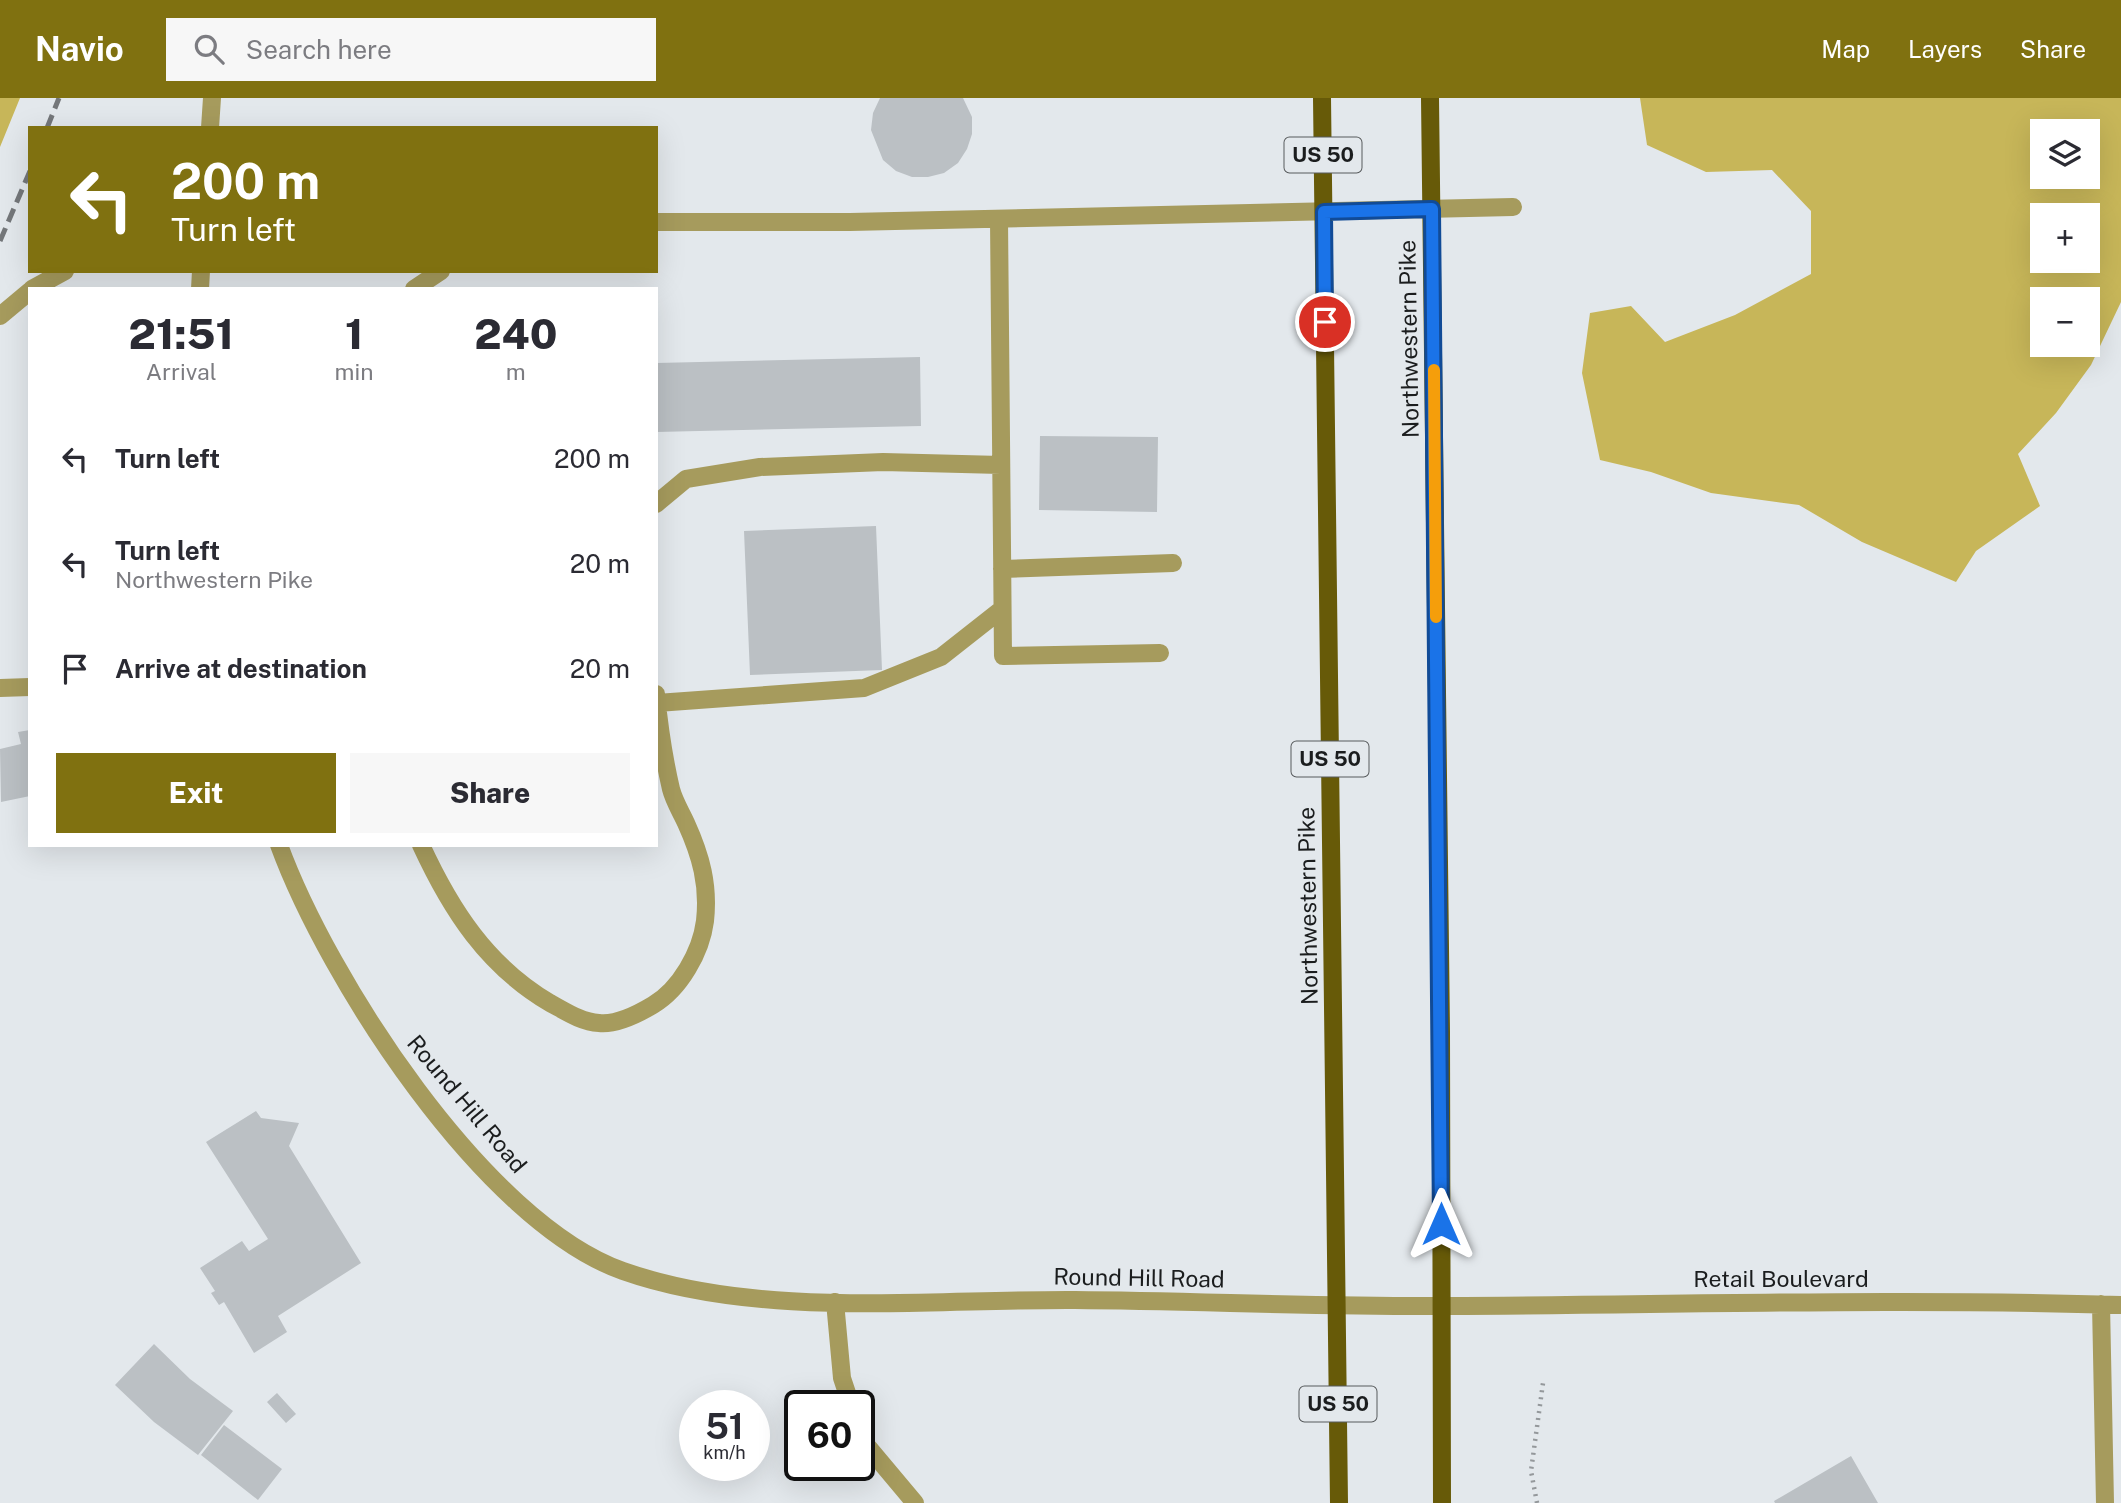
<!DOCTYPE html>
<html lang="en">
<head>
<meta charset="utf-8">
<style>
	:root { --surface:#fff; --page:#f7f7f7; --text:#2b2b33; --muted:#7c7c81; --accent:#807110 }
	body { margin:0; font-family:"Public Sans",sans-serif; background:var(--page); color:var(--text); height:100vh; display:flex; flex-direction:column; font-size:26px; white-space:nowrap }
	* { box-sizing:border-box; margin:0 }
	p { font-size:23px; color:var(--muted) }
	.icon { flex:none; width:38px; height:38px; fill:none; stroke:currentColor; stroke-width:2; stroke-linecap:round; stroke-linejoin:round }
	.map { position:relative; flex:1; overflow:hidden }
	.side { position:absolute; left:28px; top:189px; width:630px; height:560px; display:flex; flex-direction:column; background:var(--surface); border-radius:0px; box-shadow:0 7px 28px #0002 }
	.side>* { flex:none }
	.guide { position:absolute; left:28px; top:28px; width:630px; height:147px; border-radius:0px; box-shadow:0 7px 28px #0002; background:#807110; color:#fff; overflow:hidden }
	.controls { position:absolute; left:2030px; top:21px; display:grid; gap:14px }
	.controls a { display:grid; place-items:center; width:70px; height:70px; border-radius:0px; background:var(--surface); box-shadow:0 7px 28px #0002; font-size:35px }
	.speed { position:absolute; left:679px; top:1292px; display:flex; gap:14px; font-size:35px; font-weight:700; text-align:center }
	.speed>* { display:grid; place-content:center; width:91px; height:91px; border-radius:50%; background:var(--surface); box-shadow:0 7px 28px #0002; line-height:1 }
	.speed small { font-size:18px; font-weight:400 }
	.speed .limit { border:4px solid #111; border-radius:10px; background:#fff; color:#111 }
	.pin { position:absolute; display:grid; place-items:center; width:60px; height:60px; color:#fff; margin:-30px; border:4px solid #fff; border-radius:50%; box-shadow:0 2px 7px #0007 }
	.me { position:absolute; width:77px; margin:-38px; rotate:0deg; stroke-linejoin:round; filter:drop-shadow(0 0 5px #0008) }
	.turn { display:flex; align-items:center; gap:24px; height:147px; padding:0 28px; font-size:32px }
	.turn .icon { width:91px; height:91px; stroke-width:2.5 }
	.turn b { display:block; font-size:49px; line-height:60px }
	.eta { display:flex; justify-content:space-evenly; align-items:center; height:119px; text-align:center }
	.eta b { font-size:42px; font-weight:800; line-height:49px }
	.primary-button { display:flex; gap:14px; margin-top:auto; padding:14px 28px }
	.primary-button a { flex:1; height:80px; border-radius:0px; background:var(--accent); color:#fff; font-size:28px; font-weight:800; line-height:80px; text-align:center }
	.primary-button a+a { background:var(--page); color:var(--text) }
	ul { padding:0; list-style:none }
	li { display:flex; align-items:center; gap:21px; height:105px; padding:0 28px }
	li div { flex:1 }
	li b { display:block; font-size:26px }
	li em { font-style:normal }
	header { display:flex; align-items:center; gap:42px; box-sizing:border-box; height:98px; padding:0 35px; background:var(--accent); color:#fff }
	header strong { font-size:33px }
	nav { display:flex; gap:38px; margin-inline-start:auto; font-size:24px }
	.search { width:490px; height:63px; background:var(--page); display:flex; align-items:center; gap:18px; box-sizing:border-box; padding:0 24px; border-radius:0px; color:var(--muted); font-size:26px }
	.map>svg:first-child { display:block }
	.green { fill:#c7b659; fill-rule:evenodd }
	.building { fill:#bbc0c4 }
	.lines { fill:none; stroke-linecap:round; stroke-linejoin:round }
	.path { stroke:#94989b; stroke-width:4.5; stroke-dasharray:2 5; stroke-linecap:butt }
	.minor { stroke:#a69b5d; stroke-width:18 }
	.major { stroke:#675a08; stroke-width:18 }
	.rail { stroke:#74777a; stroke-width:5; stroke-dasharray:14 7; stroke-linecap:butt }
	.route-casing { stroke:#114b97; stroke-width:18 }
	.route { stroke:#1a73e8; stroke-width:12 }
	.slow { stroke:#f59e0b; stroke-width:12 }
	.labels { text-anchor:middle; stroke-width:5; stroke-linejoin:round; paint-order:stroke }
	.shield { fill:#e3e8ec; stroke:#575a5c; stroke-width:2 }
	.shield-label { font-size:21px; font-weight:bold; fill:#1b1d1e }
	.street-label { font-size:23px; fill:#1b1d1e; stroke:#e3e8ec }
</style>
</head>
<body>
<header>
<strong>Navio</strong>
<div class="search"><svg class="icon" aria-label="search" viewBox="0 0 24 24"><circle cx="10" cy="10" r="6"/><path d="M15 15l6 6"/></svg>Search here</div>
<nav><a>Map</a><a>Layers</a><a>Share</a></nav>
</header>
<div class="map">
<svg width="2121" height="1405" viewBox="0 0 2121 1405">
	<rect width="100%" height="100%" fill="#e3e8ec"/>
	<path class="green" d="M 0,0 L 20,0 L 0,49 Z
		M 1640,0 L 2121,0 L 2121,204 L 2091,267 L 2056,315 L 2018,356 L 2040,408 L 1976,453 L 1956,484 L 1862,444 L 1799,407 L 1711,395 L 1651,374 L 1600,362 L 1582,275 L 1590,215 L 1631,208 L 1665,244 L 1735,217 L 1811,176 L 1811,113 L 1772,72 L 1706,74 L 1647,47 ZM 2042,33 L 2088,33 L 2088,79 L 2042,79 ZM 2042,117 L 2088,117 L 2088,163 L 2042,163 ZM 2042,201 L 2088,201 L 2088,247 L 2042,247 Z"/>
	<path class="building" d="M 880,0 L 963,0 L 972,19 L 972,36 L 967,51 L 958,65 L 944,75 L 928,79 L 912,79 L 896,73 L 883,62 L 871,32 L 873,15 Z
		M 920,259 L 921,328 L 656,334 L 656,265 Z
		M 1040,338 L 1158,339 L 1157,414 L 1039,412 Z
		M 876,428 L 882,572 L 750,577 L 744,433 Z
		M 30,632 L 30,698 L 1,704 L 0,651 L 21,646 L 18,634 Z
		M 256,1013 L 261,1020 L 299,1025 L 289,1048 L 361,1165 L 278,1218 L 287,1234 L 254,1255 L 224,1204 L 219,1207 L 211,1195 L 215,1193 L 200,1170 L 242,1143 L 249,1153 L 268,1141 L 206,1044 Z
		M 154,1246 L 190,1281 L 233,1313 L 198,1357 L 154,1324 L 115,1287 Z
		M 277,1295 L 296,1316 L 286,1325 L 267,1304 Z
		M 224,1327 L 282,1371 L 258,1402 L 201,1357 Z
		M 1851,1358 L 1878,1405 L 1775,1405 L 1774,1403 Z"/>
	<g class="lines">
		<path class="path" d="M 1537,1405 L 1531,1373 L 1543,1285"/>
		<path class="minor" d="M 210,30 L 212,0
			M 999,121 L 1003,558 L 1160,555
			M 656,124 L 850,124 L 1513,109
			M 32,191 L 65,173
			M 200,191 L 201,173
			M 414,191 L 441,173
			M 0,218 L 30,193
			M 656,406 L 686,381 L 760,369 L 883,364 L 1001,367
			M 1002,471 L 1173,465
			M 0,590 L 30,589
			M 657,605 L 864,590 L 941,559 L 1002,511
			M 279,747 C 328,881 484,1124 623,1173 C 759,1221 931,1201 1075,1202 C 1199,1203 1324,1209 1448,1208 C 1672,1207 1897,1200 2121,1207
			M 421,747 C 451,812 487,868 550,905 C 565,913 581,924 599,925 C 617,927 638,916 653,907 C 680,891 701,854 705,823 C 709,787 701,758 686,725 C 681,714 674,703 671,691 C 664,661 659,627 656,596
			M 835,1204 L 842,1280 L 851,1307
			M 2101,1206 L 2105,1405
			M 859,1331 L 863,1343 L 915,1405"/>
		<path class="major" d="M 1322,0 L 1339,1405
			M 1430,0 L 1441,934 L 1442,1405"/>
		<path class="rail" d="M 47,30 L 59,0
			M 0,143 L 30,73"/>
	</g>
	<g class="lines">
		<g class="route-casing">
			<path id="route" d="M 1325,224 L 1324,114 L 1432,111 L 1441,1126"/>
		</g>
		<use href="#route" class="route"/>
		<path class="slow" d="M 1434,272 L 1436,519"/>
	</g>
	<g class="labels">
		<g class="shield">
			<rect x="1284.5" y="39.5" width="77" height="35" rx="5"/>
			<rect x="1291.5" y="643.5" width="77" height="35" rx="5"/>
			<rect x="1299.5" y="1288.5" width="77" height="35" rx="5"/>
		</g>
		<g class="shield-label">
			<text x="1323" y="64">US 50</text>
			<text x="1330" y="668">US 50</text>
			<text x="1338" y="1313">US 50</text>
		</g>
		<g class="street-label">
			<text transform="translate(1409 241) rotate(-91)" y="8">Northwestern Pike</text>
			<text transform="translate(1308 808) rotate(-91)" y="8">Northwestern Pike</text>
			<text transform="translate(467 1006) rotate(50)" y="8">Round Hill Road</text>
			<text transform="translate(1139 1180) rotate(1)" y="8">Round Hill Road</text>
			<text x="1781" y="1189">Retail Boulevard</text>
		</g>
	</g>
</svg>
<div class="controls">
<a><svg class="icon" aria-label="layers" viewBox="0 0 24 24"><path d="M12 4l9 5-9 5-9-5zM3 14l9 5 9-5"/></svg></a>
<a>+</a>
<a>−</a>
</div>
<div class="speed"><div>51<small>km/h</small></div><div class="limit">60</div></div>
<div class="pin" style="left:1325px;top:224px;background:#d93025"><svg class="icon" aria-label="arrive" viewBox="0 0 24 24"><path d="M6 21V4h12l-3 4 3 4H6"/></svg></div>
<svg class="me" style="left:1441px;top:1126px" viewBox="-20 -20 40 40"><path d="M0-17L14 15 0 8-14 15z" fill="#1a73e8" stroke="#fff" stroke-width="4"/></svg>
<div class="guide">
<div class="turn"><svg class="icon" aria-label="left" viewBox="0 0 24 24"><path d="M17 20v-9H6M10 6l-5 5 5 5"/></svg><div><b>200 m</b>Turn left</div></div>
</div>
<section class="side">
<div class="eta">
<div><b>21:51</b><p>Arrival</p></div>
<div><b>1</b><p>min</p></div>
<div><b>240</b><p>m</p></div>
</div>
<ul>
<li><svg class="icon" aria-label="left" viewBox="0 0 24 24"><path d="M17 20v-9H6M10 6l-5 5 5 5"/></svg><div><b>Turn left</b></div><em>200 m</em></li>
<li><svg class="icon" aria-label="left" viewBox="0 0 24 24"><path d="M17 20v-9H6M10 6l-5 5 5 5"/></svg><div><b>Turn left</b><p>Northwestern Pike</p></div><em>20 m</em></li>
<li><svg class="icon" aria-label="arrive" viewBox="0 0 24 24"><path d="M6 21V4h12l-3 4 3 4H6"/></svg><div><b>Arrive at destination</b></div><em>20 m</em></li>
</ul>
<div class="primary-button"><a>Exit</a><a>Share</a></div>
</section>
</div>
</body>
</html>
